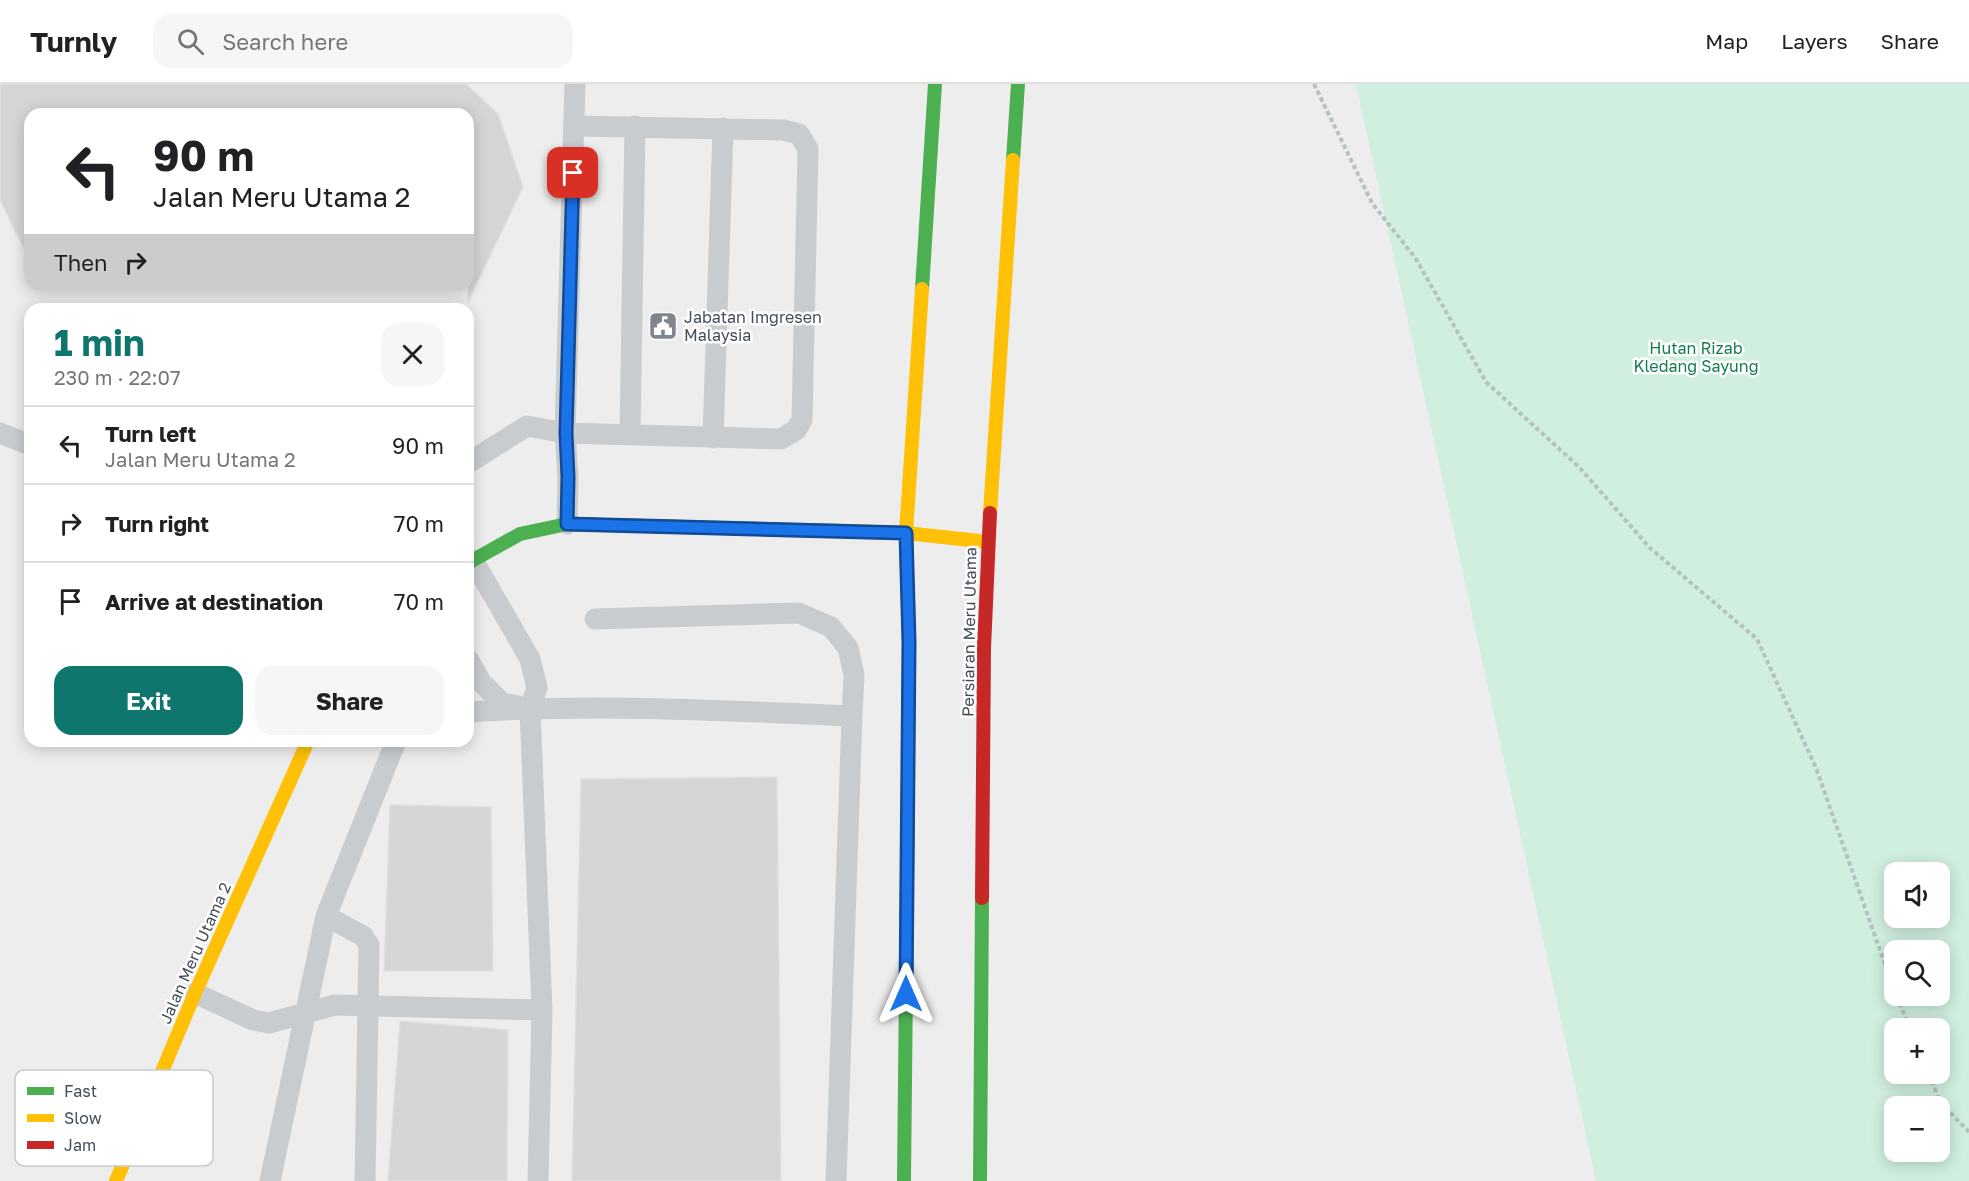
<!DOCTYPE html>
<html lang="en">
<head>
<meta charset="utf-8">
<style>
	:root { --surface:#fff; --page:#f6f6f6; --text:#202124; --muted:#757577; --line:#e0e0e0; --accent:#0f766e }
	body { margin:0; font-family:"Golos Text",sans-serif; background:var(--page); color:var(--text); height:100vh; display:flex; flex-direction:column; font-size:22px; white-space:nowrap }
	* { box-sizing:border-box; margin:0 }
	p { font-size:20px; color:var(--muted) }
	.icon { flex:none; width:33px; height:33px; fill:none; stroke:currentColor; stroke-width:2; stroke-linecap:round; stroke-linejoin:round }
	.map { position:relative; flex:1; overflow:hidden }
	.details { position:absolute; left:24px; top:219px; width:450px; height:444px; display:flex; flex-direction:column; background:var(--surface); border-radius:18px; box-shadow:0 3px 15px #0003 }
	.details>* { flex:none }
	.guide { position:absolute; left:24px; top:24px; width:450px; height:183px; border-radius:18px; box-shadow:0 3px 15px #0003; background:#fff; color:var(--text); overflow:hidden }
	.fabs { position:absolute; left:1884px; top:778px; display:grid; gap:12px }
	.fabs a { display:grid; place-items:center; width:66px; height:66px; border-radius:12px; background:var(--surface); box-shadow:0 3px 15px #0003; font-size:30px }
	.pin { position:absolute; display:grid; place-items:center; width:51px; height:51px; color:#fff; margin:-26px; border-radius:12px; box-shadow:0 3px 9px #0006 }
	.me { position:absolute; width:66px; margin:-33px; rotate:0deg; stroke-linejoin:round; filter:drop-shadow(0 0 4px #0008) }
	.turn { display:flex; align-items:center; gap:21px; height:126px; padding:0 30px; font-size:27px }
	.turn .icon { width:78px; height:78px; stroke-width:2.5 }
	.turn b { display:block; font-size:42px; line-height:51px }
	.then { display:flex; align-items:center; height:57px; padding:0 30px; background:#0003; gap:12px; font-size:22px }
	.round { display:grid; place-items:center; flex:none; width:63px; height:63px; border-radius:18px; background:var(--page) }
	.head { display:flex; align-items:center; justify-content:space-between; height:102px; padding:0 30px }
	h1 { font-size:36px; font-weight:700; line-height:45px; color:var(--accent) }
	.button { display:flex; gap:12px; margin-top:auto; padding:12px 30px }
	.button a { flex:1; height:69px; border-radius:18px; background:var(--accent); color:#fff; font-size:24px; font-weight:700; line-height:69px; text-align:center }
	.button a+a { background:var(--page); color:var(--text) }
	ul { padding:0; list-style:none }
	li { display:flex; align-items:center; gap:18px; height:78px; padding:0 30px; border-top:2px solid var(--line) }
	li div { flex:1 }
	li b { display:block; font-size:22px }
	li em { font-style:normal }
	header { display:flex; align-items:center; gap:36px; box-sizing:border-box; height:84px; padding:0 30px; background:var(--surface); border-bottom:2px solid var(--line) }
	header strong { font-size:28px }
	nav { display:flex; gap:33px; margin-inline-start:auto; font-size:21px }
	.search { width:420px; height:54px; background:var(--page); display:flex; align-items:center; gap:15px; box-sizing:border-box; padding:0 21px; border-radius:18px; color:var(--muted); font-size:22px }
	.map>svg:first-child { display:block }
	.green { fill:#d0efde; fill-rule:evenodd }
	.building { fill:#d5d5d7; stroke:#dfdfe0; stroke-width:1.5 }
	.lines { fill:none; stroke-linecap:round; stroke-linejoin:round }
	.path { stroke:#b6c2c0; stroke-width:4; stroke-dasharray:4.5 3; stroke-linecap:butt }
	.lane { stroke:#c9cccf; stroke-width:21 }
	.fast { stroke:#4caf50; stroke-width:14 }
	.slow { stroke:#ffc107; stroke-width:14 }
	.jam { stroke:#c62828; stroke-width:14 }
	.route-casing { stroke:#114b97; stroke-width:15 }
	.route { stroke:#1a73e8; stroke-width:10 }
	.labels { text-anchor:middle; stroke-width:5; stroke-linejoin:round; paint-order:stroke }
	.poi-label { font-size:16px; fill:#444e5a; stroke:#fff; text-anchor:start }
	.park-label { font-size:16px; fill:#137e50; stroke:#fff }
	.street-label { font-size:16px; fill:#444e5a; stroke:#fff }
	.key { fill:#fff; stroke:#c7cace; stroke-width:1.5 }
	.key-label { font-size:16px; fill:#444e5a }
</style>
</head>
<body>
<header>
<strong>Turnly</strong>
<div class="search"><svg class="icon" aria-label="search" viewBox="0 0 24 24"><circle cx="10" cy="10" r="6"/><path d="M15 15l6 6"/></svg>Search here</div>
<nav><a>Map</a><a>Layers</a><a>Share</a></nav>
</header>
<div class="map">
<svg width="1969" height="1097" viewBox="0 0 1969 1097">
	<rect width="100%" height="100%" fill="#eeeded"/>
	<path class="green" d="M 1356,0 L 1969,0 L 1969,1097 L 1596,1097 ZM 1894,789 L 1940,789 L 1940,834 L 1894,834 ZM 1894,867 L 1940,867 L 1940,912 L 1894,912 ZM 1894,945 L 1940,945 L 1940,990 L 1894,990 ZM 1894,1023 L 1940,1023 L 1940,1068 L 1894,1068 Z"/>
	<path class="building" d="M 0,0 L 466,0 L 498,30 L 523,103 L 468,218 L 468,30 L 30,30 L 30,177 L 0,116 Z
		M 777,693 L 781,1097 L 572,1097 L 581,695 Z
		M 390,721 L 491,723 L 493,887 L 384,887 Z
		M 400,937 L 508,946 L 507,1097 L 388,1097 Z"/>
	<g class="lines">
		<path class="path" d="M 1314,0 L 1372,119 L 1416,175 L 1486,298 L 1579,383 L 1650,464 L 1757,555 L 1816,684 L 1894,906
			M 1897,912 L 1910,945
			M 1929,990 L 1940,1018 L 1969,1048"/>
		<path class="lane" d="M 0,349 L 30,361
			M 630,350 L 635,42
			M 713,354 L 723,44
			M 468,379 L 527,342 L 565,349 L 781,355 L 796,346 L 802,336 L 808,65 L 799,50 L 783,46 L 575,42
			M 567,440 L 568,393 L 565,349 L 575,0
			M 473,476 L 530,575 L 537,604 L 530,624 L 542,926 L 538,1097
			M 468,575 L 481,598 L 502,619 L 518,622
			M 468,628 C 596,619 724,627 852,632 L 854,591 L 848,564 L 831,543 L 799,529 L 595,535
			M 326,832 L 363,852 L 369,861 L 365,1097
			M 195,909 L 253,936 L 269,939 L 335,921 L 542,926
			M 270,1097 L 326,832 L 396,657
			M 836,1097 L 852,632"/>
		<path class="fast" d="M 1013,76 L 1018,0
			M 922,205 L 935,0
			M 468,479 L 520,450 L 567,440 L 843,447
			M 904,1097 L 908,700
			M 980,1097 L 982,814"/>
		<path class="slow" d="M 990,429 L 1013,76
			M 843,447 L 906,449 L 988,458
			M 908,700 L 909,558 L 906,449 L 922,205
			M 116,1097 L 195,909 L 308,657"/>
		<path class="jam" d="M 982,814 L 984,564 L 990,429"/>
	</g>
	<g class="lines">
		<g class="route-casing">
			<path id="route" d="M 573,89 L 566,349 L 568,393 L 567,440 L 906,449 L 909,558 L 906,910"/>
		</g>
		<use href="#route" class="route"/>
	</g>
	<defs>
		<g id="civic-square" transform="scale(1.5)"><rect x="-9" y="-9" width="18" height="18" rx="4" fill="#80868d" stroke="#fff"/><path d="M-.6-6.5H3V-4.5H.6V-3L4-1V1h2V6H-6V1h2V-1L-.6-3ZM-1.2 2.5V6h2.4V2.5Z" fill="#fff"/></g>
	</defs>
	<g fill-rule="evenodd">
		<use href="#civic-square" x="663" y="242"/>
	</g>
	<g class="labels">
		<g class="poi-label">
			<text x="684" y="239">Jabatan Imgresen<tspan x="684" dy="18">Malaysia</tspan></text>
		</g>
		<g class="park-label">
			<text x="1696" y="270">Hutan Rizab<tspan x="1696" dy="18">Kledang Sayung</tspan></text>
		</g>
		<g class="street-label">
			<text transform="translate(969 548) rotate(-89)" y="6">Persiaran Meru Utama</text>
			<text transform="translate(195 869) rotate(-66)" y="6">Jalan Meru Utama 2</text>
		</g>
	</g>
	<rect x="15" y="986" width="198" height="96" rx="9" class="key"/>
	<rect x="27" y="1003" width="27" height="8" fill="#4caf50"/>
	<rect x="27" y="1030" width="27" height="8" fill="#ffc107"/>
	<rect x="27" y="1057" width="27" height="8" fill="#c62828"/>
	<g class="key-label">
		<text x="64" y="1013">Fast</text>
		<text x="64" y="1040">Slow</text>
		<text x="64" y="1067">Jam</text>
	</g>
</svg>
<div class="fabs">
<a><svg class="icon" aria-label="sound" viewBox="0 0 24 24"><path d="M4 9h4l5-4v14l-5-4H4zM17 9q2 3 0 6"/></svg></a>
<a><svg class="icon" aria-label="search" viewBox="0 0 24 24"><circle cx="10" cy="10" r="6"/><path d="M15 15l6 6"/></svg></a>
<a>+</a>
<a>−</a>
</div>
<div class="pin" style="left:573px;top:89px;background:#d93025"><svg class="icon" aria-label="arrive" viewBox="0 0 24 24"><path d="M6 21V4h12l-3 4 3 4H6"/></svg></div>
<svg class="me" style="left:906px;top:910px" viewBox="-20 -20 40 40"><path d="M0-17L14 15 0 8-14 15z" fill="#1a73e8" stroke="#fff" stroke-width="4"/></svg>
<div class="guide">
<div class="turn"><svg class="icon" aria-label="left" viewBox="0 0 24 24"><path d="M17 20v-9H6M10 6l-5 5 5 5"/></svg><div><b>90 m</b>Jalan Meru Utama 2</div></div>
<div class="then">Then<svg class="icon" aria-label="right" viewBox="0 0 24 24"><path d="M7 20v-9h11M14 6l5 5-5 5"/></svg></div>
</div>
<section class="details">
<div class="head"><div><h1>1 min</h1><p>230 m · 22:07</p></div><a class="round"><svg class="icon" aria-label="close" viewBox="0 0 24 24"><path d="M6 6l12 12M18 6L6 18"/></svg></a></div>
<ul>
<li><svg class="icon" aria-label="left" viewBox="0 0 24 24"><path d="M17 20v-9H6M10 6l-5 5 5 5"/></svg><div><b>Turn left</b><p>Jalan Meru Utama 2</p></div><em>90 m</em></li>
<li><svg class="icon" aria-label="right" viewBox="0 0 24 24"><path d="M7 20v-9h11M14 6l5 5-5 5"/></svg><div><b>Turn right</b></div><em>70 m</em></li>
<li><svg class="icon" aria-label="arrive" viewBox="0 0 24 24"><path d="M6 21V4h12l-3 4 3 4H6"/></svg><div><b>Arrive at destination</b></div><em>70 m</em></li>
</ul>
<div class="button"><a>Exit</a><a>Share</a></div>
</section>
</div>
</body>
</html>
